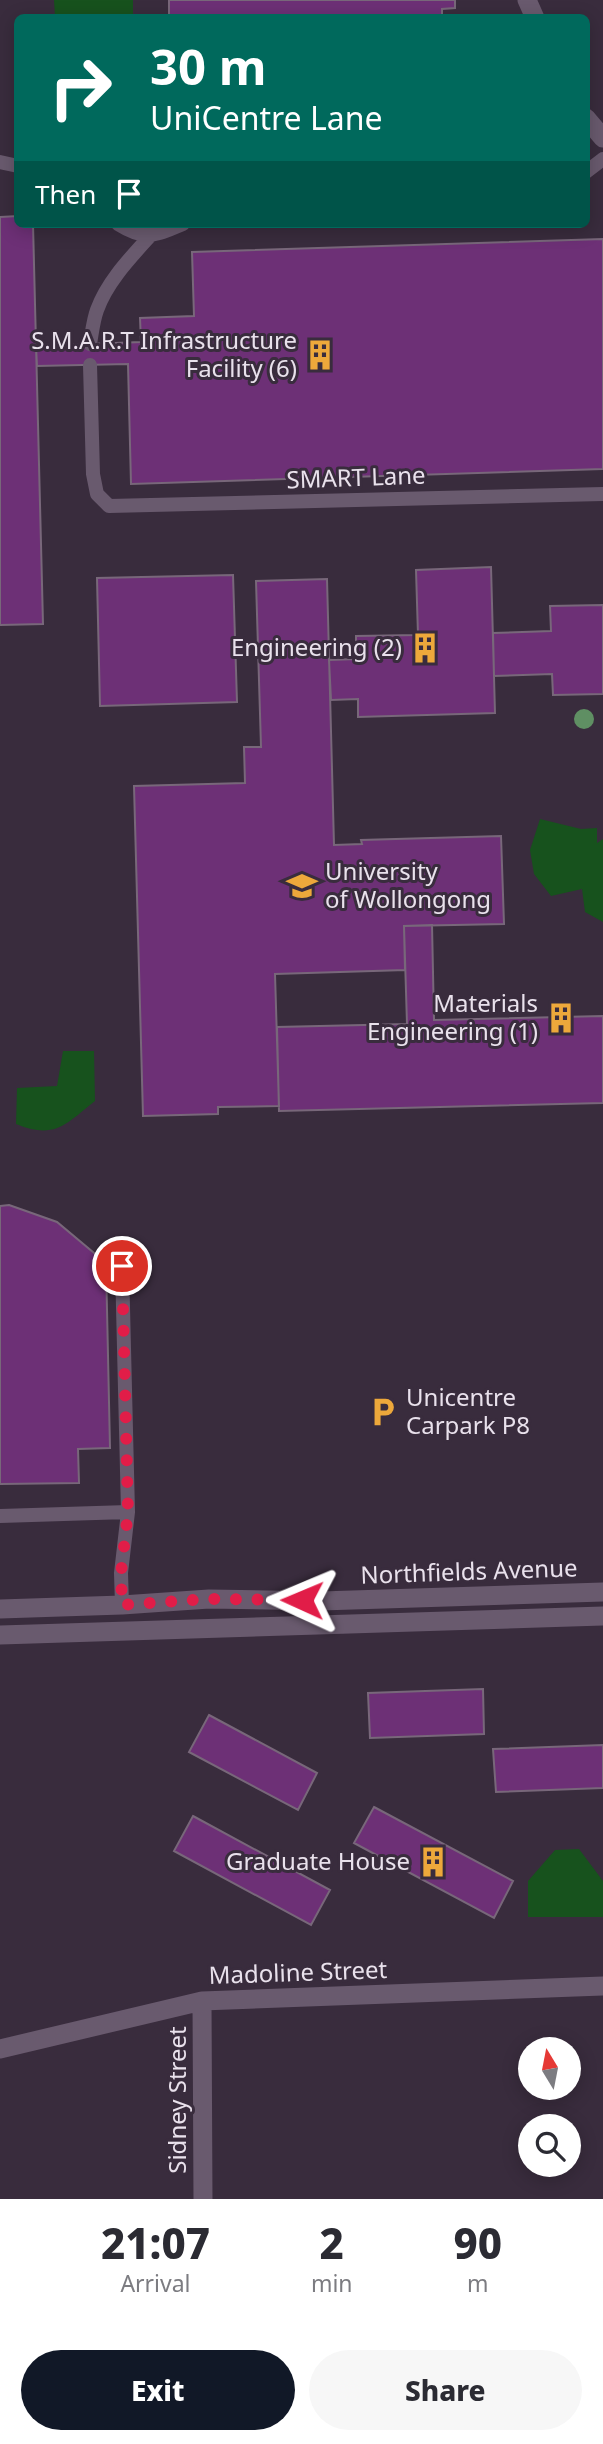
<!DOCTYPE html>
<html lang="en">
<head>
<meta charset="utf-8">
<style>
	:root { --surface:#fff; --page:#f7f7f7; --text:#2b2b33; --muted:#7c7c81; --accent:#111827 }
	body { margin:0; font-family:"Noto Sans",sans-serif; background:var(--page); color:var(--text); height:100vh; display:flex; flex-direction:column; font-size:26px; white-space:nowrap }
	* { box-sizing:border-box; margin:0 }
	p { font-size:23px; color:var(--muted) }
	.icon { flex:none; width:38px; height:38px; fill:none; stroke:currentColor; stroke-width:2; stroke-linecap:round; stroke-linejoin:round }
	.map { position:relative; height:2199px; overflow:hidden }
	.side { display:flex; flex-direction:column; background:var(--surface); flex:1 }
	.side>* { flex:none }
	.hud { position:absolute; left:14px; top:14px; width:576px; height:214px; border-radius:10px; box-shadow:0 4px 18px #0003; background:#00695c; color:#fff; overflow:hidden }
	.needle { width:46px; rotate:350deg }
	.buttons { position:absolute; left:518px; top:2037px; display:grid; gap:14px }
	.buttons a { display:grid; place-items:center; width:63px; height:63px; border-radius:50%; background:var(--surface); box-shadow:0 4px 18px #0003; font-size:35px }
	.pin { position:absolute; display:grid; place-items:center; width:60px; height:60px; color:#fff; margin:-30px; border:4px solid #fff; border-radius:50%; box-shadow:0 2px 7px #0007 }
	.me { position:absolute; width:77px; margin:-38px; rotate:271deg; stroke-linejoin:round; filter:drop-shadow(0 0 5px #0008) }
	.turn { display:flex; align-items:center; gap:24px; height:147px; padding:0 21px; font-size:32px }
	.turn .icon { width:91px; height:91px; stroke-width:2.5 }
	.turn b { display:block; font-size:49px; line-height:60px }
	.then { display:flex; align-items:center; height:66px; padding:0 21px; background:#0003; gap:14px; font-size:26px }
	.eta { display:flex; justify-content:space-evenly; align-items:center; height:119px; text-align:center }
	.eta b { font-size:42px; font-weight:800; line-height:49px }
	.button { display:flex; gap:14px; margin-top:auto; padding:14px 21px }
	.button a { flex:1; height:80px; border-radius:42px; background:var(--accent); color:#fff; font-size:28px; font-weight:800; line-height:80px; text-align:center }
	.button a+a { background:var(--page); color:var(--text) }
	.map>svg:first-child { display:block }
	.green { fill:#17521d }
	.building { fill:#6d3076; stroke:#78677a; stroke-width:2 }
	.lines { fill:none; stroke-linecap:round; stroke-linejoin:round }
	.service { stroke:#695a6e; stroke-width:14 }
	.minor { stroke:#695a6e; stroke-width:19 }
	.secondary { stroke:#695a6e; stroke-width:19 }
	.tree { fill:#5f8f63 }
	.route { stroke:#e11d48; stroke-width:12; stroke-dasharray:0 21.6 }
	.labels { text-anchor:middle; stroke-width:6; stroke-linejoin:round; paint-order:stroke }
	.poi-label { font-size:24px; fill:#e9e1ec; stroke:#392c3d; text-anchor:end }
	.street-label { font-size:24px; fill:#e9e1ec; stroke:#392c3d }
</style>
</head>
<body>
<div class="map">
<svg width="603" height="2199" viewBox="0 0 603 2199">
	<rect width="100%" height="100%" fill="#392c3d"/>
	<path class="green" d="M 54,0 L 133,0 L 133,17 L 55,17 Z
		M 540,819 L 581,829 L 597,828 L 597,843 L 603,839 L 603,922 L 585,912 L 582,889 L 551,896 L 534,874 L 530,850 Z
		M 63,1051 L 94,1051 L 95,1101 C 66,1124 55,1140 16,1124 L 17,1088 L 57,1086 Z
		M 579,1849 L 603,1881 L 603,1917 L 528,1917 L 528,1881 L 555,1850 Z"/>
	<path class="building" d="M 169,0 L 455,0 L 455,8 L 442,9 L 442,18 L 169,18 Z
		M 18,216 L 18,224 L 33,224 L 43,624 L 0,625 L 0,217 Z
		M 603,239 L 603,469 L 131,484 L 128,364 L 37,366 L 36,346 L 141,342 L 140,318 L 194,316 L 192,252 Z
		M 491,567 L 495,713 L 358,717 L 358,699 L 331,700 L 329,660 L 356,659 L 356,636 L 418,635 L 416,570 Z
		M 233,575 L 237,702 L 100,706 L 97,578 Z
		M 327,579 L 334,845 L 362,844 L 361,840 L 501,836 L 504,924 L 404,926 L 405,970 L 275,974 L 279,1106 L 218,1107 L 218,1114 L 143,1116 L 134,786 L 245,783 L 244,747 L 261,747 L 256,581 Z
		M 603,605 L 603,694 L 553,695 L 552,674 L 494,676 L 493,633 L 551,631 L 550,606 Z
		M 432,925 L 434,1020 L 603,1016 L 603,1103 L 279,1111 L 277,1027 L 407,1024 L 404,926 Z
		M 9,1205 L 57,1222 L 106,1263 L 110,1448 L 78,1449 L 79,1483 L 0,1484 L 0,1206 Z
		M 483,1689 L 484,1734 L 370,1738 L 368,1693 Z
		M 209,1715 L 317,1773 L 298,1810 L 189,1752 Z
		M 603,1745 L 603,1788 L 496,1792 L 493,1749 Z
		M 374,1807 L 513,1881 L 494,1918 L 354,1843 Z
		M 193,1816 L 330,1890 L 311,1925 L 174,1851 Z"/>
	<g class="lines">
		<path class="service" d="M 0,162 L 18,166
			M 586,172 L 603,159
			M 118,224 C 147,242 155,235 183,224
			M 90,344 C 92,333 93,321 97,310 C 107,282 130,258 150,236
			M 90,365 L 93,474 L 97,494 L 109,506 L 603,494
			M 122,1266 L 128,1512 L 121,1573 L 122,1605
			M 0,1516 L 128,1512"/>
		<path class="minor" d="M 527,0 L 535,18
			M 586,118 L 603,138
			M 202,2001 L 203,2199
			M 0,2049 L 202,2001 L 603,1986"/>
		<path class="secondary" d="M 0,1609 L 122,1605 L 209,1599 L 321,1601 L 603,1592
			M 0,1635 L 603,1616"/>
	</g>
	<circle class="tree" cx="584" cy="719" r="10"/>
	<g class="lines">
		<path class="route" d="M 122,1266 L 128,1512 L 121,1573 L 122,1605 L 209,1599 L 302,1600"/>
	</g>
	<defs>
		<g id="building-bare" transform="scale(2.415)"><path d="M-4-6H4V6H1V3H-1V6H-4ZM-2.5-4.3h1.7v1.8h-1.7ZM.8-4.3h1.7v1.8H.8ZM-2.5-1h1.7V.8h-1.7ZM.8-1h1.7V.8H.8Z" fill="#eda83b" stroke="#392c3d" stroke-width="2.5" paint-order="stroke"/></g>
		<g id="university-bare" transform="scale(2.415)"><path d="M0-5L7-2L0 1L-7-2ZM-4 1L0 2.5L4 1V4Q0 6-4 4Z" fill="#eda83b" stroke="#392c3d" stroke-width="2.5" paint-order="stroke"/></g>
		<g id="parking-bare" transform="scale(2.415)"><path d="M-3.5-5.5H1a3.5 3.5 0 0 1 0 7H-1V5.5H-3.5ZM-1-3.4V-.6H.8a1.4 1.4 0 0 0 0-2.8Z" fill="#eda83b" stroke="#392c3d" stroke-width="2.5" paint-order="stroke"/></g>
	</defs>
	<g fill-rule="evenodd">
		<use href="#building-bare" x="320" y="355"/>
		<use href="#building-bare" x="425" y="648"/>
		<use href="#university-bare" x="302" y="886"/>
		<use href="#building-bare" x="561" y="1018"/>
		<use href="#parking-bare" x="383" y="1412"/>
		<use href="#building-bare" x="433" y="1862"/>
	</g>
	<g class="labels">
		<g class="poi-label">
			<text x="297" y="349">S.M.A.R.T Infrastructure<tspan x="297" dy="28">Facility (6)</tspan></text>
			<text x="402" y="656">Engineering (2)</text>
			<text x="325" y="880" text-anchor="start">University<tspan x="325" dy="28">of Wollongong</tspan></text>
			<text x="538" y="1012">Materials<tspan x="538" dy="28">Engineering (1)</tspan></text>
			<text x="406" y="1406" text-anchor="start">Unicentre<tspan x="406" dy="28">Carpark P8</tspan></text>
			<text x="410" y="1870">Graduate House</text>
		</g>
		<g class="street-label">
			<text transform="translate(356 478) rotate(-2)" y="8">SMART Lane</text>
			<text transform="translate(469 1572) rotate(-2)" y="8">Northfields Avenue</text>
			<text transform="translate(298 1973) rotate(-2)" y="8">Madoline Street</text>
			<text transform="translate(178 2100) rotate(-90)" y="8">Sidney Street</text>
		</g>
	</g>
</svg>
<div class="buttons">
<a><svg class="needle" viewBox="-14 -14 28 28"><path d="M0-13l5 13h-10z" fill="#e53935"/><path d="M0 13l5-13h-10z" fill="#7c7c81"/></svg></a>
<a><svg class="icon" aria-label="search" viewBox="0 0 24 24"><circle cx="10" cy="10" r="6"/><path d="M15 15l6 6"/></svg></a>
</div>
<div class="pin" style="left:122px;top:1266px;background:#d93025"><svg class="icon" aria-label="arrive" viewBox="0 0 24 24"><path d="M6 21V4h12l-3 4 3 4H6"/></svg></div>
<svg class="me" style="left:302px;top:1600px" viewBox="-20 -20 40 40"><path d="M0-17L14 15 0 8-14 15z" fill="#e11d48" stroke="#fff" stroke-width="4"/></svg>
<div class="hud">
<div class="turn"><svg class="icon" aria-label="right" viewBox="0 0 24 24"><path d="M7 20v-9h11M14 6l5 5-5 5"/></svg><div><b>30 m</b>UniCentre Lane</div></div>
<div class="then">Then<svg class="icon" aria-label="arrive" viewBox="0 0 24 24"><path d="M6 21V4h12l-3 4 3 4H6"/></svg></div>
</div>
</div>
<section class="side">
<div class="eta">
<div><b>21:07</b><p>Arrival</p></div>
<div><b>2</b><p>min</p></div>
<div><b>90</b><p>m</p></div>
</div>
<div class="button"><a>Exit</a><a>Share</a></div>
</section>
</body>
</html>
